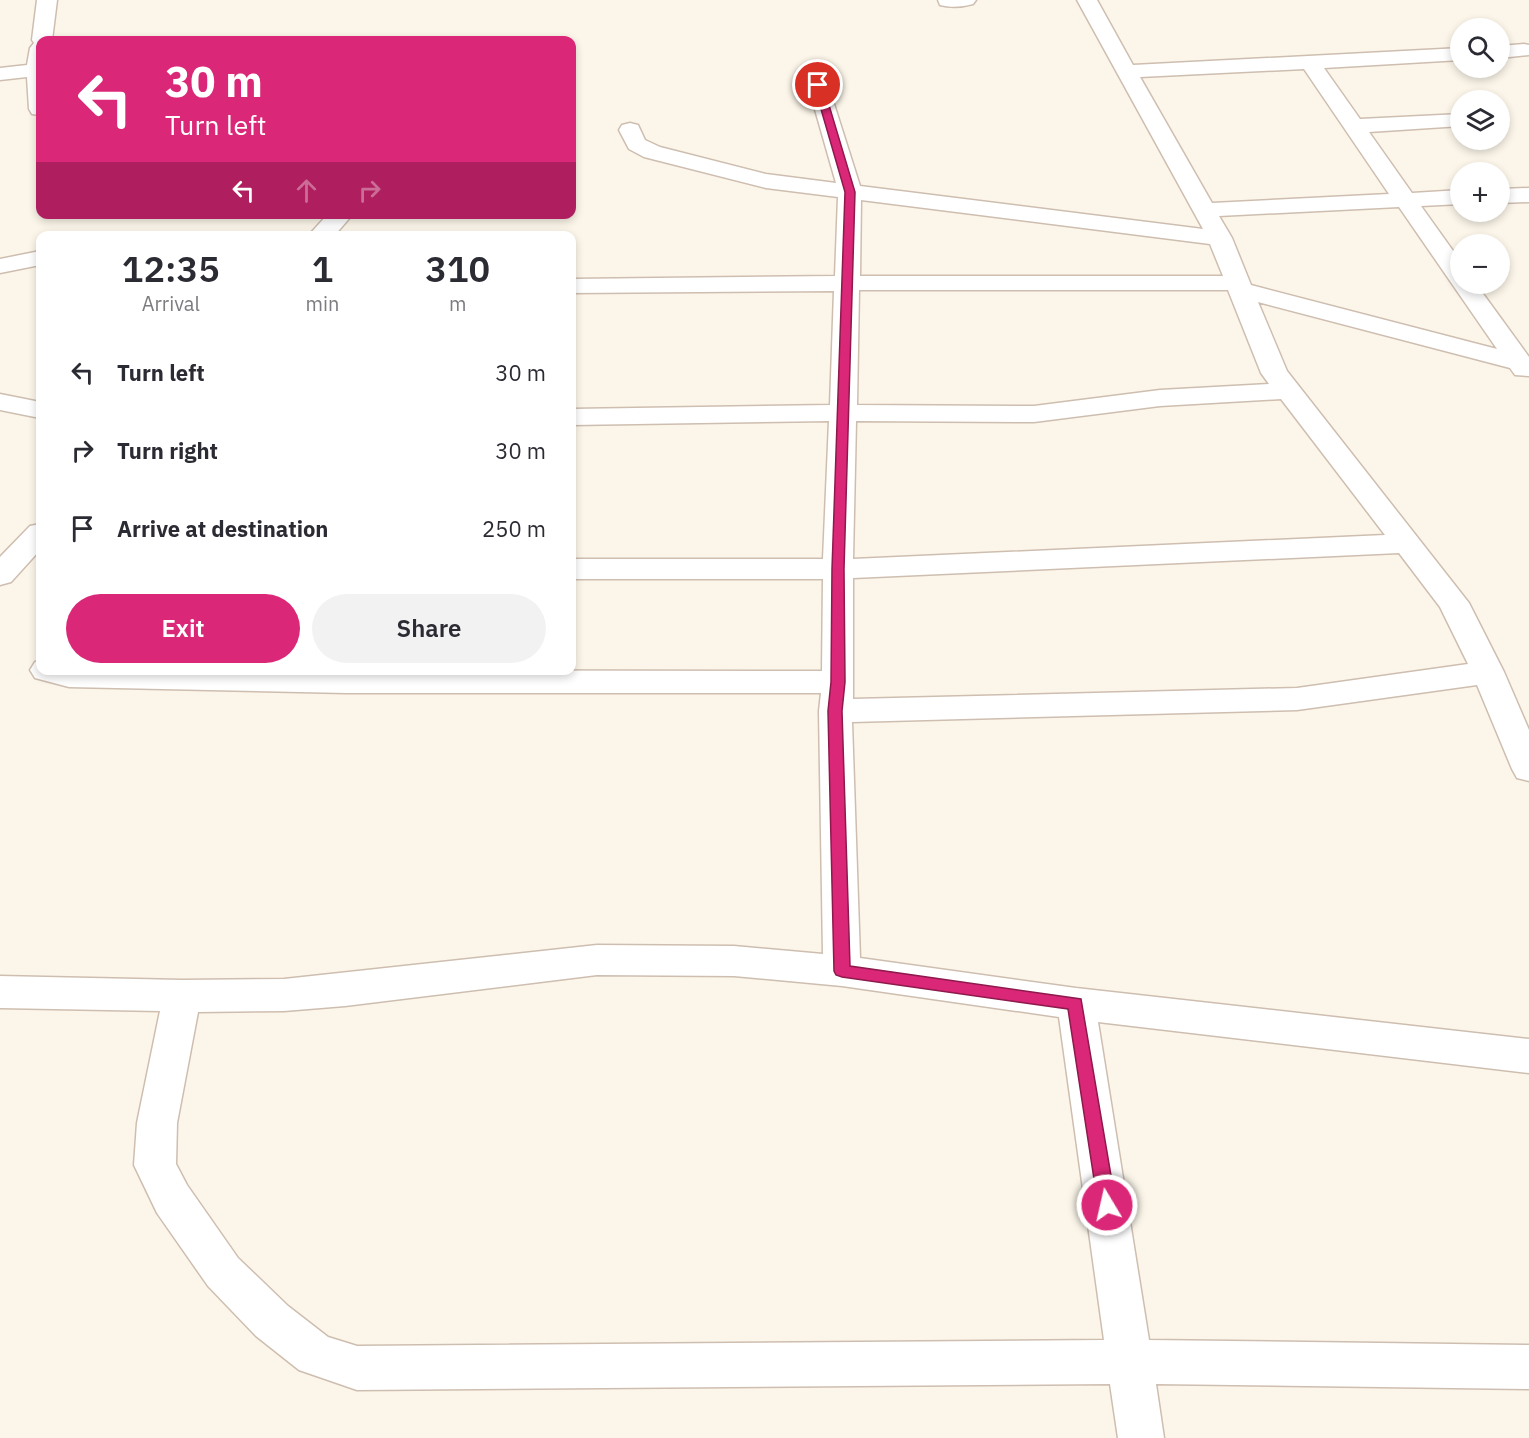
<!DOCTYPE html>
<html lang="en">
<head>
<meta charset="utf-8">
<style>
	:root { --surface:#fff; --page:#f2f2f3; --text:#2b2b33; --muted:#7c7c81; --accent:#db2777 }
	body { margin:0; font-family:"IBM Plex Sans",sans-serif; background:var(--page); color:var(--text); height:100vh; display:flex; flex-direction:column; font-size:22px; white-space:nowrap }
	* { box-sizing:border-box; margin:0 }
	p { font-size:20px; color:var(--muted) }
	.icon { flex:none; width:33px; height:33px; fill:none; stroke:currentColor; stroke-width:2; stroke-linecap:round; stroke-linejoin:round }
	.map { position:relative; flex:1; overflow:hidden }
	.panel { position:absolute; left:36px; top:231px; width:540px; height:444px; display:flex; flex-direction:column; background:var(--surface); border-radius:12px; box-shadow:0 3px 9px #0003 }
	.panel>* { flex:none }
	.guide { position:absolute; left:36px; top:36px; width:540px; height:183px; border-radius:12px; box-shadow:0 3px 9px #0003; background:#db2777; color:#fff; overflow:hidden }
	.tools { position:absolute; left:1450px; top:18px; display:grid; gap:12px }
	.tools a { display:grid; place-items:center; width:60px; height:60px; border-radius:50%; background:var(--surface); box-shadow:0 3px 9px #0003; font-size:30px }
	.pin { position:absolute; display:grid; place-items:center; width:51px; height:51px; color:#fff; margin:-26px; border:3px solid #fff; border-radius:50%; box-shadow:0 2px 6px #0007 }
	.me { position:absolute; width:66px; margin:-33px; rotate:351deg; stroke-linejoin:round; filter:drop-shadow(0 0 4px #0008) }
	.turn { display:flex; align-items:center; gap:21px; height:126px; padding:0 30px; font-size:27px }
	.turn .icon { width:78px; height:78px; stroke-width:2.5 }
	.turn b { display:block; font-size:42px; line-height:51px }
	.lanes { display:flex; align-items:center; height:57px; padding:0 30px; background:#0003; justify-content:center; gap:30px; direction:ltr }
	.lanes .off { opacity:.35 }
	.eta { display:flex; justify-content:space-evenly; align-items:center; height:102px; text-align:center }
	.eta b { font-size:36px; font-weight:600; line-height:42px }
	.action { display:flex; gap:12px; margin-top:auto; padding:12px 30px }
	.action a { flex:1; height:69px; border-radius:36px; background:var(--accent); color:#fff; font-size:24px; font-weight:600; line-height:69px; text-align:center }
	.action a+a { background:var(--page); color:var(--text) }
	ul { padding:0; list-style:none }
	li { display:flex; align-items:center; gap:18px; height:78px; padding:0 30px }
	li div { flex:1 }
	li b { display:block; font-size:22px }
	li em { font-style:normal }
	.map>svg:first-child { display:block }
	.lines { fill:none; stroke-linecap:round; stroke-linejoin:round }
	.minor-casing { stroke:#cebeb0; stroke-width:3 }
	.minor { fill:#fff; fill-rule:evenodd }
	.route { fill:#db2777; stroke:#8e194d; stroke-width:1.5 }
</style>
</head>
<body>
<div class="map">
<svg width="1529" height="1438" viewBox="0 0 1529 1438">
	<rect width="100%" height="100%" fill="#fcf6ea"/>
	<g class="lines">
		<g class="minor-casing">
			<path id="minor" d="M 37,0 L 57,0 L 52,40 L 40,40 L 40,115 L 32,114 L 29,109 L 27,77 L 0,80 L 0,68 L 27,65 L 30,48 L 34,43 L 32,40 Z
				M 938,0 L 976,0 L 973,4 C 962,7 951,8 940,5 Z
				M 1077,0 L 1097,0 L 1133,65 L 1461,48 L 1461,60 L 1324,68 L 1360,119 L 1461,114 L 1461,126 L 1369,132 L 1412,193 L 1461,190 L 1461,204 L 1421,206 L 1461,262 L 1461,284 L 1476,284 L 1529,357 L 1529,376 L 1515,375 L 1510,368 L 1258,302 L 1287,371 L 1469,603 L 1504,672 L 1529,730 L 1529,781 L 1517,778 L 1512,769 L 1477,685 L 1297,710 L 852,722 L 860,958 L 1076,988 L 1529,1039 L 1529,1073 L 1098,1022 L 1149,1340 L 1529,1345 L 1529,1389 L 1156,1384 L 1164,1438 L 1118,1438 L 1110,1384 L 357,1390 L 299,1370 L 256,1336 L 208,1286 L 157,1213 L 134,1165 L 137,1123 L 160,1011 L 0,1008 L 0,976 L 182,980 L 284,979 L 597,945 L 734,946 L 823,954 L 819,711 L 821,693 L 346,693 L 69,687 L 35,678 L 30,670 L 35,662 L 40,661 L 40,670 L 822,671 L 823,579 L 572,579 L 572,559 L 823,559 L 829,421 L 572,425 L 572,409 L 830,405 L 834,291 L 572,293 L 572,279 L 835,276 L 838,197 L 766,188 L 644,157 L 629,149 L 619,130 L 622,125 L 630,123 L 638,125 L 645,140 L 660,147 L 766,174 L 836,183 L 808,85 L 811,81 L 818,79 L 825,81 L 828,85 L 860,186 L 1203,229 ZM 1304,69 L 1389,194 L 1212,203 L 1140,77 ZM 861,200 L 1210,244 L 1223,276 L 860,276 ZM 1399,207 L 1497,349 L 1251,285 L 1232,238 L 1219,216 ZM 859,290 L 1228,290 L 1261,373 L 1269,384 L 1160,390 L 1034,406 L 857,405 ZM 1281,399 L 1385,535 L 853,559 L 856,421 L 1034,422 L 1160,406 ZM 1399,553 L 1440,607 L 1468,664 L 1297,688 L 853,699 L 853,578 ZM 597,975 L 734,976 L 842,986 L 1059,1017 L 1104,1340 L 357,1346 L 328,1337 L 288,1306 L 238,1258 L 187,1185 L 176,1164 L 177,1123 L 198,1012 L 284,1011 L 345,1006 Z
				M 1524,44 L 1529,45 L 1529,55 L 1500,58 L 1500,46 Z
				M 1529,188 L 1529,202 L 1500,203 L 1500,189 Z
				M 328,214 L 353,214 L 334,236 L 308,236 Z
				M 40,251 L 40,265 L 0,273 L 0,259 Z
				M 0,394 L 40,402 L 40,418 L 0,410 Z
				M 40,524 L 40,550 L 11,582 L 0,585 L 0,557 L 30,526 Z"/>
		</g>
		<use href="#minor" class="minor"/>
	</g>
	<path class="route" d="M 818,82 L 823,85 L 855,192 L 844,569 L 845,682 L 842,711 L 850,966 L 1081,999 L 1116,1205 L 1113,1211 L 1107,1213 L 1101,1211 L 1098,1205 L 1068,1009 L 842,977 L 836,975 L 834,971 L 828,711 L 831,682 L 832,569 L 845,192 L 814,85 Z"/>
</svg>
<div class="tools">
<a><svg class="icon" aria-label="search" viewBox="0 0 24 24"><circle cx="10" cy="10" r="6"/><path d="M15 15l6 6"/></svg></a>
<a><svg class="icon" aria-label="layers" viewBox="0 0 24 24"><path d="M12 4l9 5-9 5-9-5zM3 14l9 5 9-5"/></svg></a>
<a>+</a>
<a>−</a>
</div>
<div class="pin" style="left:818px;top:85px;background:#d93025"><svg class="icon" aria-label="arrive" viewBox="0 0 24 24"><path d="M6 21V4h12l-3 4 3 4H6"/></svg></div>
<svg class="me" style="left:1107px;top:1205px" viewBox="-20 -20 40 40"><circle r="17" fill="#db2777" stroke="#fff" stroke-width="3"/><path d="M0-11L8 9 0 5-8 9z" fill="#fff"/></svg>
<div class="guide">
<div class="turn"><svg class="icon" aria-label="left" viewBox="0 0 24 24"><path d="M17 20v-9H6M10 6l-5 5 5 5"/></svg><div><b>30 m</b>Turn left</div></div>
<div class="lanes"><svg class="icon" aria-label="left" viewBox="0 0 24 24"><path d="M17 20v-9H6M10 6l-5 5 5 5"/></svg><svg class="icon off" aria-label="ahead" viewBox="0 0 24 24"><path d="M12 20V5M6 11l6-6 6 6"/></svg><svg class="icon off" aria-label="right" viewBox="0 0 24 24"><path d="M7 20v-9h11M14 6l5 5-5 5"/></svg></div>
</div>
<section class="panel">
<div class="eta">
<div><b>12:35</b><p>Arrival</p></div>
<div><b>1</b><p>min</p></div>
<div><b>310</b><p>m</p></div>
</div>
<ul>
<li><svg class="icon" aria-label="left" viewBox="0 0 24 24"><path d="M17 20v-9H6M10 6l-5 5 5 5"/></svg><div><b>Turn left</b></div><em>30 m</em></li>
<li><svg class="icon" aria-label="right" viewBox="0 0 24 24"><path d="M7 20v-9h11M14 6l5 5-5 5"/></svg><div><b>Turn right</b></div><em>30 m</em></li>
<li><svg class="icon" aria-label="arrive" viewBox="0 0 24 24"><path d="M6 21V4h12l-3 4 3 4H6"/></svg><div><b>Arrive at destination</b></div><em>250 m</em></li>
</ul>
<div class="action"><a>Exit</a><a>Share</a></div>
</section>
</div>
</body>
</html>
